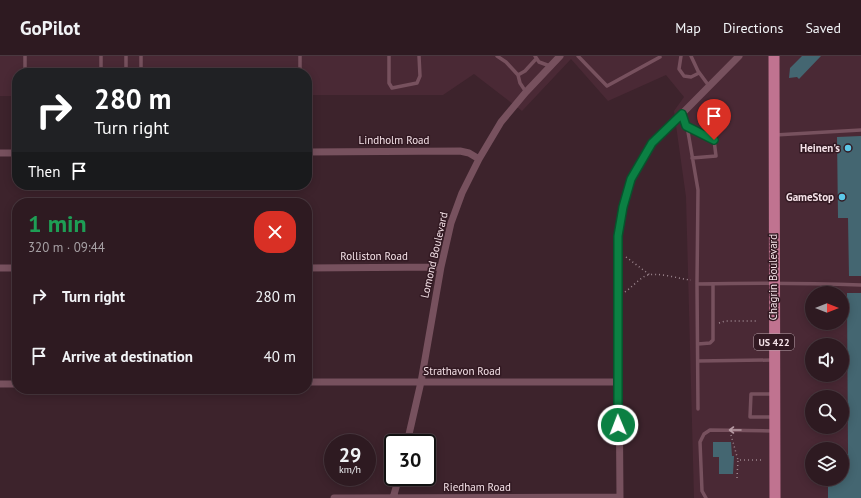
<!DOCTYPE html>
<html lang="en">
<head>
<meta charset="utf-8">
<style>
	:root { --surface:#2e1a21; --page:#3a272e; --text:#f1f3f6; --muted:#a7a1a5; --line:#49383f }
	body { margin:0; font-family:"PT Sans",sans-serif; background:var(--page); color:var(--text); height:100vh; display:flex; flex-direction:column; font-size:15px; white-space:nowrap }
	* { box-sizing:border-box; margin:0 }
	p { font-size:13px; color:var(--muted) }
	.icon { flex:none; width:22px; height:22px; fill:none; stroke:currentColor; stroke-width:2; stroke-linecap:round; stroke-linejoin:round }
	.map { position:relative; flex:1; overflow:hidden }
	.sheet { position:absolute; left:12px; top:142px; width:300px; height:196px; display:flex; flex-direction:column; background:var(--surface); border-radius:16px; box-shadow:0 2px 10px #0003,0 0 0 1px var(--line) }
	.sheet>* { flex:none }
	.top-card { position:absolute; left:12px; top:12px; width:300px; height:122px; border-radius:16px; box-shadow:0 2px 10px #0003,0 0 0 1px var(--line); background:#202124; color:#fff; overflow:hidden }
	.needle { width:26px; rotate:90deg }
	.fabs { position:absolute; left:805px; top:230px; display:grid; gap:8px }
	.fabs a { display:grid; place-items:center; width:44px; height:44px; border-radius:50%; background:var(--surface); box-shadow:0 2px 10px #0003,0 0 0 1px var(--line); font-size:20px }
	.speed { position:absolute; left:324px; top:378px; display:flex; gap:8px; font-size:20px; font-weight:700; text-align:center }
	.speed>* { display:grid; place-content:center; width:52px; height:52px; border-radius:50%; background:var(--surface); box-shadow:0 2px 10px #0003,0 0 0 1px var(--line); line-height:1 }
	.speed small { font-size:10px; font-weight:400 }
	.speed .limit { border:2px solid #111; border-radius:6px; background:#fff; color:#111 }
	.pin { position:absolute; display:grid; place-items:center; width:34px; height:34px; color:#fff; margin:-41px -17px; border-radius:50% 50% 50% 0; rotate:-45deg; box-shadow:0 0 4px #0007 }
	.pin .icon { rotate:45deg }
	.me { position:absolute; width:44px; margin:-22px; rotate:359deg; stroke-linejoin:round; filter:drop-shadow(0 0 3px #0008) }
	.turn { display:flex; align-items:center; gap:14px; height:84px; padding:0 16px; font-size:18px }
	.turn .icon { width:52px; height:52px; stroke-width:2.5 }
	.turn b { display:block; font-size:28px; line-height:34px }
	.then { display:flex; align-items:center; height:38px; padding:0 16px; background:#0003; gap:8px; font-size:15px }
	.round { display:grid; place-items:center; flex:none; width:42px; height:42px; border-radius:16px; background:var(--page) }
	.summary { display:flex; align-items:center; justify-content:space-between; height:68px; padding:0 16px }
	h1 { font-size:24px; font-weight:800; line-height:30px; color:#1e9e55 }
	ul { padding:0; list-style:none }
	li { display:flex; align-items:center; gap:12px; height:60px; padding:0 16px }
	li div { flex:1 }
	li b { display:block; font-size:15px }
	li em { font-style:normal }
	header { display:flex; align-items:center; gap:24px; box-sizing:border-box; height:56px; padding:0 20px; background:var(--surface); border-bottom:1px solid var(--line) }
	header strong { font-size:19px }
	nav { display:flex; gap:22px; margin-inline-start:auto; font-size:14px }
	.map>svg:first-child { display:block }
	.built { fill:#4a2935; fill-rule:evenodd }
	.building { fill:#446671 }
	.lines { fill:none; stroke-linecap:round; stroke-linejoin:round }
	.path { stroke:#9e8890; stroke-width:1.5; stroke-dasharray:1 3; stroke-linecap:butt }
	.lane { stroke:#77515e; stroke-width:3.5 }
	.street { stroke:#77515e; stroke-width:7 }
	.primary { stroke:#c07390; stroke-width:11 }
	.oneway { stroke:#b69aa3 }
	.route-casing { stroke:#07532c; stroke-width:10 }
	.route { stroke:#0b8043; stroke-width:7 }
	.poi-dot { fill:#5cc7e7; stroke:#321922; stroke-width:1.5 }
	.labels { text-anchor:middle; stroke-width:3; stroke-linejoin:round; paint-order:stroke }
	.shield { fill:#321922; stroke:#baa6ad; stroke-width:1 }
	.shield-label { font-size:10px; font-weight:bold; fill:#f5e2e8 }
	.street-label { font-size:11px; fill:#f5e2e8; stroke:#321922 }
	.poi-label { font-size:11px; font-weight:bold; fill:#f5e2e8; stroke:#321922; text-anchor:end }
</style>
</head>
<body>
<header>
<strong>GoPilot</strong>
<nav><a>Map</a><a>Directions</a><a>Saved</a></nav>
</header>
<div class="map">
<svg width="861" height="442" viewBox="0 0 861 442">
	<rect width="100%" height="100%" fill="#3d232c"/>
	<path class="built" d="M 0,0 L 861,0 L 861,442 L 694,442 L 686,141 L 674,55 L 684,41 L 666,19 L 608,45 L 571,3 L 522,55 L 474,18 L 443,39 L 307,39 L 307,17 L 17,17 L 17,40 L 0,40 ZM 812,237 L 842,237 L 842,267 L 812,267 ZM 812,289 L 842,289 L 842,319 L 812,319 ZM 812,341 L 842,341 L 842,371 L 812,371 ZM 812,393 L 842,393 L 842,423 L 812,423 Z"/>
	<path class="building" d="M 802,0 L 821,0 L 799,23 L 797,21 L 789,22 L 790,12 Z
		M 861,80 L 861,220 L 849,220 L 848,162 L 838,162 L 837,81 Z
		M 847,237 L 861,237 L 861,442 L 828,442 L 828,426 L 836,426 L 836,423 L 842,423 L 842,398 L 848,398 Z
		M 713,386 L 731,386 L 732,400 L 734,400 L 733,418 L 719,418 L 719,401 L 713,401 Z"/>
	<g class="lines">
		<path class="path" d="M 626,201 L 650,219
			M 625,236 C 632,231 638,224 645,220 C 656,215 679,223 691,224
			M 719,267 L 725,265 L 756,265
			M 731,379 L 738,404 L 762,404
			M 737,422 L 738,404"/>
		<path class="lane" d="M 101,0 L 101,17
			M 300,0 L 300,17
			M 389,0 L 389,27 L 392,32 L 417,27 L 420,20 L 419,0
			M 497,0 L 506,6 L 518,19 L 525,15 L 536,3
			M 535,0 L 539,6 L 550,10
			M 578,0 L 607,30 L 660,1
			M 681,0 L 679,13 L 684,20 L 691,21 L 699,17
			M 691,0 L 698,15 L 709,30
			M 25,17 L 25,0
			M 126,17 L 126,0
			M 141,17 L 141,0
			M 518,19 L 520,27 L 526,36
			M 682,58 L 687,70 L 698,134 L 697,228
			M 687,70 L 714,84 L 716,100 L 692,102
			M 775,79 L 861,74
			M 698,288 L 710,287 L 713,284 L 713,228
			M 698,305 L 773,304
			M 698,353 L 697,228 C 752,227 806,227 861,229
			M 773,361 L 750,361 L 751,338 L 774,338
			M 706,442 L 702,435 L 700,386 L 704,378 L 710,374 L 773,375"/>
		<path class="street" d="M 307,96 L 460,95 L 469,97 L 479,103
			M 0,97 L 17,97
			M 0,212 L 17,212
			M 307,212 L 441,211
			M 307,326 L 618,326
			M 0,328 L 17,328
			M 407,387 L 421,326 L 441,211 L 451,167 L 462,137 L 479,103 L 501,66 L 526,36 L 560,0
			M 334,442 L 620,441
			M 393,442 L 399,421
			M 620,442 L 618,180 L 623,151 L 631,123 L 653,87 L 739,0"/>
		<path class="primary" d="M 774,0 L 775,442"/>
	</g>
	<defs><path id="oneway-shaft" d="M-6 0H5M1.5-3L5.5 0L1.5 3" fill="none" stroke-width="1.6" stroke-linecap="round" stroke-linejoin="round"/></defs>
	<use class="oneway" href="#oneway-shaft" transform="translate(735 374) rotate(-180)"/>
	<g class="lines">
		<g class="route-casing">
			<path id="route" d="M 618,369 L 618,180 L 623,151 L 631,123 L 652,87 L 682,58 L 686,70 L 714,84"/>
		</g>
		<use href="#route" class="route"/>
	</g>
	<g class="poi-dot">
		<circle cx="848" cy="92" r="4"/>
		<circle cx="842" cy="141" r="4"/>
	</g>
	<g class="labels">
		<rect class="shield" x="754" y="278" width="40" height="16" rx="3"/>
		<g class="shield-label">
			<text x="774" y="290">US 422</text>
		</g>
		<g class="street-label">
			<text x="394" y="88">Lindholm Road</text>
			<text transform="translate(434 199) rotate(-77)" y="4">Lomond Boulevard</text>
			<text x="374" y="204">Rolliston Road</text>
			<text transform="translate(773 221) rotate(-90)" y="4">Chagrin Boulevard</text>
			<text x="462" y="319">Strathavon Road</text>
			<text x="477" y="435">Riedham Road</text>
		</g>
		<g class="poi-label">
			<text x="840" y="96">Heinen's</text>
			<text x="834" y="145">GameStop</text>
		</g>
	</g>
</svg>
<div class="fabs">
<a><svg class="needle" viewBox="-14 -14 28 28"><path d="M0-13l5 13h-10z" fill="#e53935"/><path d="M0 13l5-13h-10z" fill="#a7a1a5"/></svg></a>
<a><svg class="icon" aria-label="sound" viewBox="0 0 24 24"><path d="M4 9h4l5-4v14l-5-4H4zM17 9q2 3 0 6"/></svg></a>
<a><svg class="icon" aria-label="search" viewBox="0 0 24 24"><circle cx="10" cy="10" r="6"/><path d="M15 15l6 6"/></svg></a>
<a><svg class="icon" aria-label="layers" viewBox="0 0 24 24"><path d="M12 4l9 5-9 5-9-5zM3 14l9 5 9-5"/></svg></a>
</div>
<div class="speed"><div>29<small>km/h</small></div><div class="limit">30</div></div>
<div class="pin" style="left:714px;top:84px;background:#d93025"><svg class="icon" aria-label="arrive" viewBox="0 0 24 24"><path d="M6 21V4h12l-3 4 3 4H6"/></svg></div>
<svg class="me" style="left:618px;top:369px" viewBox="-20 -20 40 40"><circle r="17" fill="#0b8043" stroke="#fff" stroke-width="3"/><path d="M0-11L8 9 0 5-8 9z" fill="#fff"/></svg>
<div class="top-card">
<div class="turn"><svg class="icon" aria-label="right" viewBox="0 0 24 24"><path d="M7 20v-9h11M14 6l5 5-5 5"/></svg><div><b>280 m</b>Turn right</div></div>
<div class="then">Then<svg class="icon" aria-label="arrive" viewBox="0 0 24 24"><path d="M6 21V4h12l-3 4 3 4H6"/></svg></div>
</div>
<section class="sheet">
<div class="summary"><div><h1>1 min</h1><p>320 m · 09:44</p></div><a class="round" style="background:#d93025;color:#fff"><svg class="icon" aria-label="close" viewBox="0 0 24 24"><path d="M6 6l12 12M18 6L6 18"/></svg></a></div>
<ul>
<li><svg class="icon" aria-label="right" viewBox="0 0 24 24"><path d="M7 20v-9h11M14 6l5 5-5 5"/></svg><div><b>Turn right</b></div><em>280 m</em></li>
<li><svg class="icon" aria-label="arrive" viewBox="0 0 24 24"><path d="M6 21V4h12l-3 4 3 4H6"/></svg><div><b>Arrive at destination</b></div><em>40 m</em></li>
</ul>
</section>
</div>
</body>
</html>
